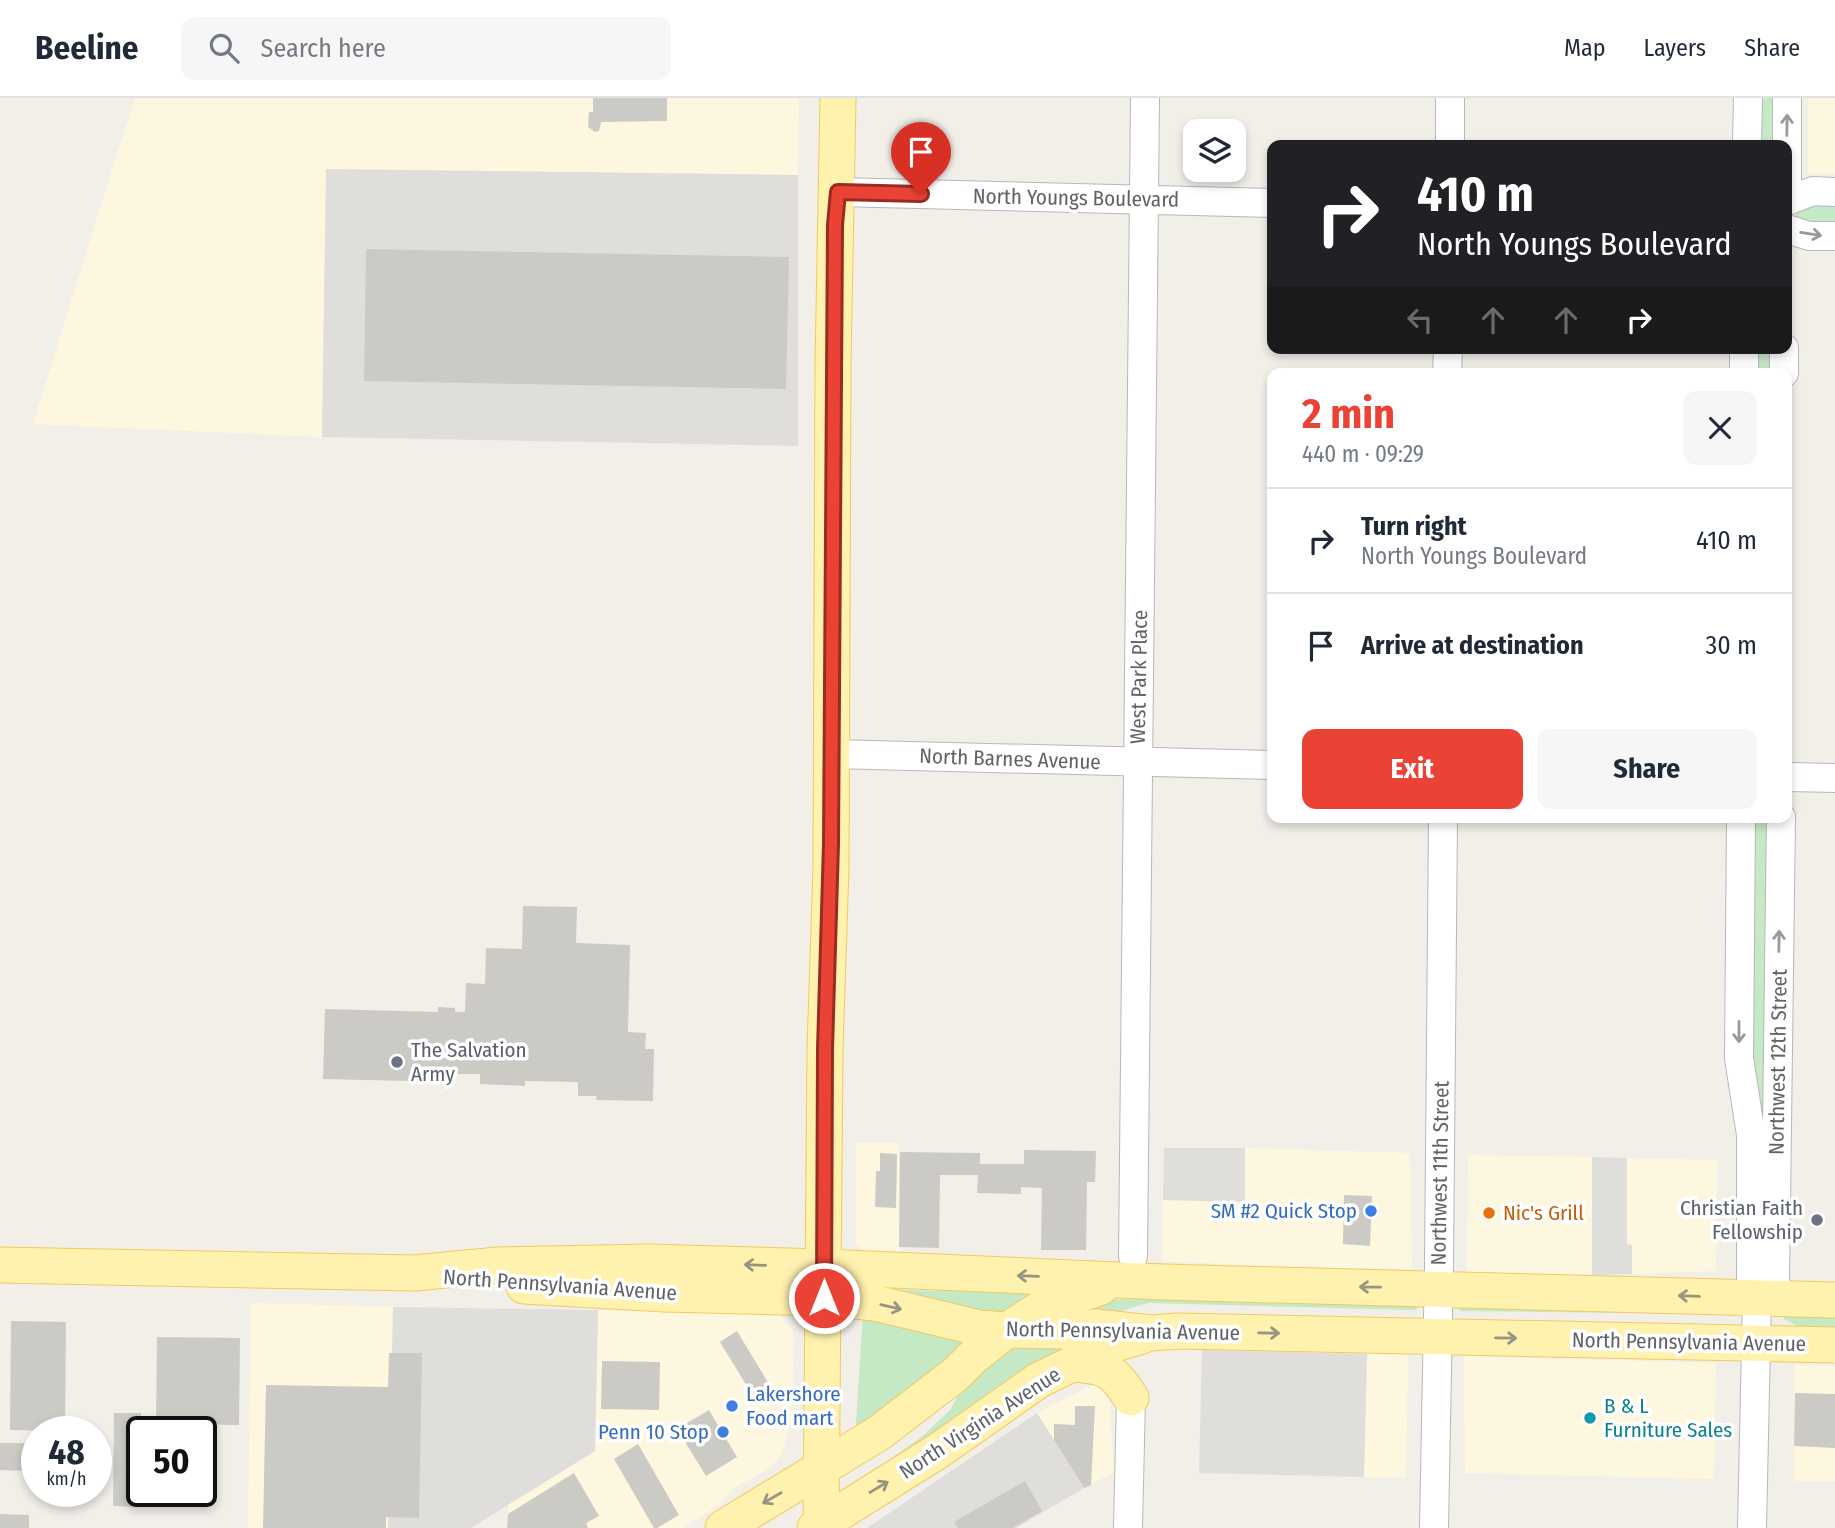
<!DOCTYPE html>
<html lang="en">
<head>
<meta charset="utf-8">
<style>
	:root { --surface:#fff; --page:#f6f6f7; --text:#1f2937; --muted:#747a83; --line:#e0e1e3; --accent:#ea4335 }
	body { margin:0; font-family:"Fira Sans Condensed",sans-serif; background:var(--page); color:var(--text); height:100vh; display:flex; flex-direction:column; font-size:26px; white-space:nowrap }
	* { box-sizing:border-box; margin:0 }
	p { font-size:23px; color:var(--muted) }
	.icon { flex:none; width:38px; height:38px; fill:none; stroke:currentColor; stroke-width:2; stroke-linecap:round; stroke-linejoin:round }
	.map { position:relative; flex:1; overflow:hidden }
	.sheet { position:absolute; left:1267px; top:270px; width:525px; height:455px; display:flex; flex-direction:column; background:var(--surface); border-radius:14px; box-shadow:0 4px 10px #0003 }
	.sheet>* { flex:none }
	.hud { position:absolute; left:1267px; top:42px; width:525px; height:214px; border-radius:14px; box-shadow:0 4px 10px #0003; background:#202124; color:#fff; overflow:hidden }
	.tools { position:absolute; left:1183px; top:21px; display:grid; gap:14px }
	.tools a { display:grid; place-items:center; width:63px; height:63px; border-radius:14px; background:var(--surface); box-shadow:0 4px 10px #0003; font-size:35px }
	.speed { position:absolute; left:21px; top:1318px; display:flex; gap:14px; font-size:35px; font-weight:700; text-align:center }
	.speed>* { display:grid; place-content:center; width:91px; height:91px; border-radius:50%; background:var(--surface); box-shadow:0 4px 10px #0003; line-height:1 }
	.speed small { font-size:18px; font-weight:400 }
	.speed .limit { border:4px solid #111; border-radius:10px; background:#fff; color:#111 }
	.pin { position:absolute; display:grid; place-items:center; width:60px; height:60px; color:#fff; margin:-72px -30px; border-radius:50% 50% 50% 0; rotate:-45deg; box-shadow:0 0 7px #0007 }
	.pin .icon { rotate:45deg }
	.me { position:absolute; width:77px; margin:-38px; rotate:0deg; stroke-linejoin:round; filter:drop-shadow(0 0 5px #0008) }
	.turn { display:flex; align-items:center; gap:24px; height:147px; padding:0 35px; font-size:32px }
	.turn .icon { width:91px; height:91px; stroke-width:2.5 }
	.turn b { display:block; font-size:49px; line-height:60px }
	.lanes { display:flex; align-items:center; height:66px; padding:0 35px; background:#0003; justify-content:center; gap:35px; direction:ltr }
	.lanes .off { opacity:.35 }
	.round { display:grid; place-items:center; flex:none; width:74px; height:74px; border-radius:14px; background:var(--page) }
	.summary { display:flex; align-items:center; justify-content:space-between; height:119px; padding:0 35px }
	h1 { font-size:42px; font-weight:700; line-height:52px; color:var(--accent) }
	.action { display:flex; gap:14px; margin-top:auto; padding:14px 35px }
	.action a { flex:1; height:80px; border-radius:14px; background:var(--accent); color:#fff; font-size:28px; font-weight:700; line-height:80px; text-align:center }
	.action a+a { background:var(--page); color:var(--text) }
	ul { padding:0; list-style:none }
	li { display:flex; align-items:center; gap:21px; height:105px; padding:0 35px; border-top:2px solid var(--line) }
	li div { flex:1 }
	li b { display:block; font-size:26px }
	li em { font-style:normal }
	header { display:flex; align-items:center; gap:42px; box-sizing:border-box; height:98px; padding:0 35px; background:var(--surface); border-bottom:2px solid var(--line) }
	header strong { font-size:33px }
	nav { display:flex; gap:38px; margin-inline-start:auto; font-size:24px }
	.search { width:490px; height:63px; background:var(--page); display:flex; align-items:center; gap:18px; box-sizing:border-box; padding:0 24px; border-radius:14px; color:var(--muted); font-size:26px }
	.map>svg:first-child { display:block }
	.commercial { fill:#fef7e0 }
	.industrial { fill:#e0deda }
	.green { fill:#c5e8c5 }
	.building { fill:#cccac5 }
	.lines { fill:none; stroke-linecap:round; stroke-linejoin:round }
	.minor-casing { stroke:#b5b8bc; stroke-width:30 }
	.major-casing { stroke:#f2c960; stroke-width:37 }
	.minor { stroke:#fff; stroke-width:28 }
	.major { stroke:#fff2af; stroke-width:35 }
	.oneway { stroke:#979a9d }
	.oneway2 { stroke:#979581 }
	.route-casing { stroke:#982c22; stroke-width:18 }
	.route { stroke:#ea4335; stroke-width:12 }
	.worship-dot { fill:#6b7280; stroke:#fff; stroke-width:2.5 }
	.shop-dot { fill:#3f7fe0; stroke:#fff; stroke-width:2.5 }
	.food-dot { fill:#e8710a; stroke:#fff; stroke-width:2.5 }
	.culture-dot { fill:#0f9aa8; stroke:#fff; stroke-width:2.5 }
	.labels { text-anchor:middle; stroke-width:7; stroke-linejoin:round; paint-order:stroke }
	.street-label { font-size:21px; fill:#5f6368; stroke:#fff }
	.worship-label { font-size:21px; fill:#5b616d; stroke:#fff; text-anchor:start }
	.shop-label { font-size:21px; fill:#366cbe; stroke:#fff; text-anchor:end }
	.food-label { font-size:21px; fill:#c56008; stroke:#fff; text-anchor:start }
	.culture-label { font-size:21px; fill:#0d838f; stroke:#fff; text-anchor:start }
</style>
</head>
<body>
<header>
<strong>Beeline</strong>
<div class="search"><svg class="icon" aria-label="search" viewBox="0 0 24 24"><circle cx="10" cy="10" r="6"/><path d="M15 15l6 6"/></svg>Search here</div>
<nav><a>Map</a><a>Layers</a><a>Share</a></nav>
</header>
<div class="map">
<svg width="1835" height="1430" viewBox="0 0 1835 1430">
	<rect width="100%" height="100%" fill="#f1efe8"/>
	<path class="commercial" d="M 136,0 L 799,0 L 798,77 L 326,71 L 322,339 L 33,326 L 116,59 Z
		M 1808,0 L 1835,0 L 1835,76 L 1808,76 Z
		M 856,1045 L 899,1045 L 899,1157 L 868,1156 L 856,1147 Z
		M 1245,1050 L 1410,1055 L 1412,1171 L 1286,1169 L 1162,1163 L 1163,1102 L 1245,1104 Z
		M 1468,1057 L 1592,1059 L 1592,1177 L 1467,1174 Z
		M 1627,1060 L 1717,1062 L 1716,1173 L 1632,1176 L 1632,1147 L 1627,1147 Z
		M 251,1205 L 393,1209 L 388,1430 L 248,1430 Z
		M 598,1212 L 776,1216 L 782,1219 L 793,1233 L 794,1242 L 791,1326 L 783,1351 L 776,1363 L 768,1371 L 734,1390 L 719,1407 L 683,1430 L 507,1430 L 508,1407 L 595,1353 Z
		M 1367,1256 L 1408,1257 L 1406,1380 L 1364,1379 Z
		M 1464,1258 L 1716,1265 L 1714,1381 L 1465,1375 Z
		M 1794,1267 L 1835,1268 L 1835,1383 L 1794,1383 Z
		M 1108,1279 L 1114,1374 L 1084,1390 L 1037,1315 Z"/>
	<path class="industrial" d="M 326,71 L 798,77 L 798,348 L 322,339 Z
		M 1164,1050 L 1245,1050 L 1245,1104 L 1163,1102 Z
		M 1592,1059 L 1627,1060 L 1627,1146 L 1632,1147 L 1632,1176 L 1592,1177 Z
		M 393,1209 L 598,1212 L 595,1353 L 471,1430 L 388,1430 Z
		M 1202,1252 L 1367,1256 L 1364,1379 L 1199,1375 Z
		M 1037,1315 L 1084,1390 L 1016,1430 L 867,1430 Z"/>
	<path class="green" d="M 1759,0 L 1776,0 L 1775,47 L 1759,47 Z
		M 1812,107 L 1835,108 L 1835,132 L 1799,124 L 1795,118 L 1798,113 Z
		M 1757,250 L 1773,250 L 1773,275 L 1757,275 Z
		M 1753,719 L 1769,719 L 1765,1161 L 1753,986 Z
		M 970,1186 L 1054,1189 L 1003,1222 L 864,1190 L 938,1193 Z
		M 1134,1201 L 1415,1208 L 1418,1210 L 1415,1212 L 1148,1205 L 1100,1219 L 1056,1213 L 1102,1202 Z
		M 1460,1209 L 1713,1215 L 1715,1216 L 1461,1213 L 1458,1210 Z
		M 1835,1211 L 1835,1236 L 1810,1235 L 1784,1221 L 1784,1218 Z
		M 863,1217 L 974,1239 L 855,1339 Z
		M 1001,1247 L 1068,1247 L 1045,1260 L 870,1376 L 924,1337 L 951,1311 L 963,1287 Z"/>
	<path class="building" d="M 593,0 L 667,0 L 667,23 L 601,24 L 599,33 L 595,34 L 588,29 L 589,14 L 593,14 Z
		M 366,151 L 789,159 L 786,291 L 364,283 Z
		M 523,808 L 577,809 L 576,845 L 630,847 L 628,934 L 646,935 L 645,951 L 654,951 L 653,1003 L 596,1002 L 597,998 L 578,998 L 578,984 L 525,983 L 525,988 L 480,986 L 480,976 L 454,976 L 454,984 L 323,981 L 325,911 L 438,914 L 438,909 L 455,910 L 455,914 L 465,914 L 466,885 L 485,886 L 486,850 L 522,851 Z
		M 1024,1052 L 1096,1053 L 1095,1084 L 1087,1084 L 1086,1152 L 1041,1152 L 1042,1090 L 1021,1089 L 1021,1096 L 977,1095 L 978,1077 L 940,1077 L 939,1150 L 899,1149 L 900,1054 L 980,1055 L 980,1066 L 1024,1066 Z
		M 880,1055 L 897,1056 L 896,1110 L 875,1109 L 876,1073 L 880,1073 Z
		M 1344,1097 L 1372,1098 L 1370,1148 L 1343,1146 Z
		M 11,1223 L 66,1224 L 65,1333 L 10,1332 Z
		M 737,1233 L 775,1296 L 758,1306 L 720,1244 Z
		M 157,1239 L 240,1240 L 239,1327 L 156,1326 Z
		M 389,1255 L 422,1255 L 419,1420 L 386,1419 L 386,1430 L 263,1430 L 266,1287 L 388,1289 Z
		M 602,1263 L 660,1264 L 659,1312 L 601,1311 Z
		M 1795,1295 L 1835,1296 L 1835,1350 L 1794,1348 Z
		M 1075,1308 L 1095,1308 L 1091,1387 L 1084,1390 L 1054,1342 L 1054,1326 L 1075,1327 Z
		M 709,1312 L 737,1359 L 706,1378 L 677,1331 Z
		M 114,1315 L 141,1315 L 140,1409 L 113,1408 Z
		M 0,1345 L 30,1345 L 29,1373 L 0,1372 Z
		M 638,1346 L 679,1417 L 657,1430 L 654,1430 L 614,1361 Z
		M 574,1375 L 599,1418 L 586,1425 L 588,1430 L 507,1430 L 508,1416 Z
		M 1025,1383 L 1042,1413 L 1013,1430 L 958,1430 L 954,1424 Z
		M 0,1416 L 29,1417 L 29,1430 L 0,1430 Z"/>
	<g class="lines">
		<g class="minor-casing">
			<path id="minor" d="M 1450,47 L 1450,0
				M 1747,47 L 1748,0
				M 838,94 L 1272,105
				M 1787,103 L 1787,0
				M 1787,103 L 1813,93 L 1835,94
				M 1787,131 L 1809,138 L 1835,138
				M 1447,275 L 1448,250
				M 1744,275 L 1744,250
				M 1784,275 L 1784,250
				M 832,656 L 1272,667
				M 1787,679 L 1835,680
				M 1741,719 L 1739,960 L 1751,1037 L 1751,1182 L 1757,1200 L 1752,1430
				M 1133,1158 L 1145,0
				M 1757,1200 L 1775,1183 L 1781,719
				M 1128,1430 L 1131,1300
				M 1434,1430 L 1439,1167 L 1443,719"/>
		</g>
		<g class="major-casing">
			<path id="major" d="M 0,1167 L 414,1175 L 498,1167 L 649,1164 L 824,1169 L 1163,1184 L 1835,1202
				M 524,1188 L 664,1196 L 823,1200 L 875,1205 L 979,1230 L 1007,1232 L 1062,1233 L 1095,1229 L 1152,1235 L 1178,1233 L 1835,1247
				M 1071,1266 C 1105,1268 1113,1271 1131,1300
				M 723,1430 L 879,1335 L 956,1276 L 974,1258 L 1007,1232 L 1040,1211 L 1101,1189
				M 815,1430 L 938,1353 L 1039,1282 L 1112,1247 L 1142,1238
				M 821,1430 L 825,951 L 831,769 L 833,266 L 838,0"/>
		</g>
		<use href="#minor" class="minor"/>
		<use href="#major" class="major"/>
	</g>
	<defs><path id="oneway-shaft" d="M-6 0H5M1.5-3L5.5 0L1.5 3" fill="none" stroke-width="1.6" stroke-linecap="round" stroke-linejoin="round" transform="scale(1.75)"/></defs>
	<g class="oneway">
		<use href="#oneway-shaft" transform="translate(1787 27) rotate(-89)"/>
		<use href="#oneway-shaft" transform="translate(1811 136) rotate(9)"/>
		<use href="#oneway-shaft" transform="translate(1779 843) rotate(-89)"/>
		<use href="#oneway-shaft" transform="translate(1739 934) rotate(90)"/>
	</g>
	<g class="oneway2">
		<use href="#oneway-shaft" transform="translate(755 1167) rotate(-178)"/>
		<use href="#oneway-shaft" transform="translate(1028 1178) rotate(-178)"/>
		<use href="#oneway-shaft" transform="translate(1370 1189) rotate(-179)"/>
		<use href="#oneway-shaft" transform="translate(1689 1198) rotate(-178)"/>
		<use href="#oneway-shaft" transform="translate(891 1209) rotate(13)"/>
		<use href="#oneway-shaft" transform="translate(1269 1235) rotate(1)"/>
		<use href="#oneway-shaft" transform="translate(1506 1240) rotate(1)"/>
		<use href="#oneway-shaft" transform="translate(879 1389) rotate(-31)"/>
		<use href="#oneway-shaft" transform="translate(772 1400) rotate(150)"/>
	</g>
	<g class="lines">
		<g class="route-casing">
			<path id="route" d="M 824,1200 L 825,951 L 831,746 L 835,127 L 838,94 L 921,96"/>
		</g>
		<use href="#route" class="route"/>
	</g>
	<g class="worship-dot">
		<circle cx="397" cy="964" r="7"/>
		<circle cx="1817" cy="1122" r="7"/>
	</g>
	<g class="shop-dot">
		<circle cx="1371" cy="1113" r="7"/>
		<circle cx="732" cy="1308" r="7"/>
		<circle cx="723" cy="1334" r="7"/>
	</g>
	<circle class="food-dot" cx="1489" cy="1115" r="7"/>
	<circle class="culture-dot" cx="1590" cy="1320" r="7"/>
	<g class="labels">
		<g class="street-label">
			<text transform="translate(1076 100) rotate(1)" y="7">North Youngs Boulevard</text>
			<text transform="translate(1139 579) rotate(-89)" y="7">West Park Place</text>
			<text transform="translate(1010 661) rotate(2)" y="7">North Barnes Avenue</text>
			<text transform="translate(1778 964) rotate(-89)" y="7">Northwest 12th Street</text>
			<text transform="translate(1440 1075) rotate(-89)" y="7">Northwest 11th Street</text>
			<text transform="translate(560 1187) rotate(4)" y="7">North Pennsylvania Avenue</text>
			<text transform="translate(1123 1233) rotate(1)" y="7">North Pennsylvania Avenue</text>
			<text transform="translate(1689 1244) rotate(1)" y="7">North Pennsylvania Avenue</text>
			<text transform="translate(980 1325) rotate(-33)" y="7">North Virginia Avenue</text>
		</g>
		<g class="worship-label">
			<text x="411" y="959">The Salvation<tspan x="411" dy="24">Army</tspan></text>
			<text x="1803" y="1117" text-anchor="end">Christian Faith<tspan x="1803" dy="24">Fellowship</tspan></text>
		</g>
		<g class="shop-label">
			<text x="1357" y="1120">SM #2 Quick Stop</text>
			<text x="746" y="1303" text-anchor="start">Lakershore<tspan x="746" dy="24">Food mart</tspan></text>
			<text x="709" y="1341">Penn 10 Stop</text>
		</g>
		<g class="food-label">
			<text x="1503" y="1122">Nic's Grill</text>
		</g>
		<g class="culture-label">
			<text x="1604" y="1315">B &amp; L<tspan x="1604" dy="24">Furniture Sales</tspan></text>
		</g>
	</g>
</svg>
<div class="tools">
<a><svg class="icon" aria-label="layers" viewBox="0 0 24 24"><path d="M12 4l9 5-9 5-9-5zM3 14l9 5 9-5"/></svg></a>
</div>
<div class="speed"><div>48<small>km/h</small></div><div class="limit">50</div></div>
<div class="pin" style="left:921px;top:96px;background:#d93025"><svg class="icon" aria-label="arrive" viewBox="0 0 24 24"><path d="M6 21V4h12l-3 4 3 4H6"/></svg></div>
<svg class="me" style="left:824px;top:1200px" viewBox="-20 -20 40 40"><circle r="17" fill="#ea4335" stroke="#fff" stroke-width="3"/><path d="M0-11L8 9 0 5-8 9z" fill="#fff"/></svg>
<div class="hud">
<div class="turn"><svg class="icon" aria-label="right" viewBox="0 0 24 24"><path d="M7 20v-9h11M14 6l5 5-5 5"/></svg><div><b>410 m</b>North Youngs Boulevard</div></div>
<div class="lanes"><svg class="icon off" aria-label="left" viewBox="0 0 24 24"><path d="M17 20v-9H6M10 6l-5 5 5 5"/></svg><svg class="icon off" aria-label="ahead" viewBox="0 0 24 24"><path d="M12 20V5M6 11l6-6 6 6"/></svg><svg class="icon off" aria-label="ahead" viewBox="0 0 24 24"><path d="M12 20V5M6 11l6-6 6 6"/></svg><svg class="icon" aria-label="right" viewBox="0 0 24 24"><path d="M7 20v-9h11M14 6l5 5-5 5"/></svg></div>
</div>
<section class="sheet">
<div class="summary"><div><h1>2 min</h1><p>440 m · 09:29</p></div><a class="round"><svg class="icon" aria-label="close" viewBox="0 0 24 24"><path d="M6 6l12 12M18 6L6 18"/></svg></a></div>
<ul>
<li><svg class="icon" aria-label="right" viewBox="0 0 24 24"><path d="M7 20v-9h11M14 6l5 5-5 5"/></svg><div><b>Turn right</b><p>North Youngs Boulevard</p></div><em>410 m</em></li>
<li><svg class="icon" aria-label="arrive" viewBox="0 0 24 24"><path d="M6 21V4h12l-3 4 3 4H6"/></svg><div><b>Arrive at destination</b></div><em>30 m</em></li>
</ul>
<div class="action"><a>Exit</a><a>Share</a></div>
</section>
</div>
</body>
</html>
